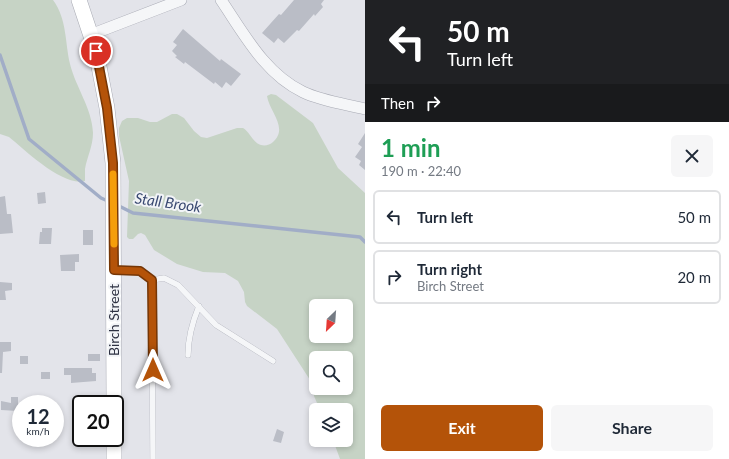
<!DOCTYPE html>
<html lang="en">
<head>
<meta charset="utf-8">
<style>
	:root { --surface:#fff; --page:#f6f6f7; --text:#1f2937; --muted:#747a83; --line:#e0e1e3; --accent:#b45309 }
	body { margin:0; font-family:Lato,sans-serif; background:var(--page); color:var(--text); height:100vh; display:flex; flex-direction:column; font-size:15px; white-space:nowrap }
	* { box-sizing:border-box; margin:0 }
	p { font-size:13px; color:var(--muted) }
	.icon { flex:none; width:22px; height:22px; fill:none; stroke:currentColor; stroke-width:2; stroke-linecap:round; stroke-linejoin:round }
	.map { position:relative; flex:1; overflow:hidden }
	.side { display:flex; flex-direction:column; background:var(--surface); width:364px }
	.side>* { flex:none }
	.guide { background:#202124; color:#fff; overflow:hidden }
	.needle { width:26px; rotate:205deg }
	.fabs { position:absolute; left:309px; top:299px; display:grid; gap:8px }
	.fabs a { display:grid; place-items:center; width:44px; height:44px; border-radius:6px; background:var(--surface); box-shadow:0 2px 6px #0003; font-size:20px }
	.speed { position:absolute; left:12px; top:395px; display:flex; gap:8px; font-size:20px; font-weight:700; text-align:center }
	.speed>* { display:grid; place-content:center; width:52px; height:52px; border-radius:50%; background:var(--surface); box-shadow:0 2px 6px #0003; line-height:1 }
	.speed small { font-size:10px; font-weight:400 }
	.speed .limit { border:2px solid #111; border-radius:6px; background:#fff; color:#111 }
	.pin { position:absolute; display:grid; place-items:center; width:34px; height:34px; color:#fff; margin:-17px; border:2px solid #fff; border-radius:50%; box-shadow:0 1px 4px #0007 }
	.me { position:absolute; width:44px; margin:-22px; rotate:0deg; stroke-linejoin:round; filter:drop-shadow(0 0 3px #0008) }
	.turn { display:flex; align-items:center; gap:14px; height:84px; padding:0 16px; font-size:18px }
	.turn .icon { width:52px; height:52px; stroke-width:2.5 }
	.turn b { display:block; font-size:28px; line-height:34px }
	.then { display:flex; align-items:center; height:38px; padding:0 16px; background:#0003; gap:8px; font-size:15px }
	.round { display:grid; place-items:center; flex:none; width:42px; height:42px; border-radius:6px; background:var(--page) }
	.summary { display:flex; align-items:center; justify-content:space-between; height:68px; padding:0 16px }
	h1 { font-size:24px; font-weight:700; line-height:30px; color:#1e9e55 }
	.cta { display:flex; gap:8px; margin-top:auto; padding:8px 16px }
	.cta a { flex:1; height:46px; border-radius:6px; background:var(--accent); color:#fff; font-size:16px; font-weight:700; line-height:46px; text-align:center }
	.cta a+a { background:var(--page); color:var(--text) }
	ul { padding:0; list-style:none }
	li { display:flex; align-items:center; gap:12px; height:54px; margin:0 8px 6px; padding:0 8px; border:2px solid var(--line); border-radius:6px }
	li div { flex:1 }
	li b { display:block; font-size:15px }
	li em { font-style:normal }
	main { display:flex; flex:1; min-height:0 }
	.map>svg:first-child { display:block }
	.green { fill:#c6d3c5; fill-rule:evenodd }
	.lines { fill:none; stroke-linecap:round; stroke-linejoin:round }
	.stream { stroke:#a1adc7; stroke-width:3.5 }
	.building { fill:#babdc6 }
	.lane-casing { stroke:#a8aab4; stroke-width:6 }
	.street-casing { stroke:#a8aab4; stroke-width:12 }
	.secondary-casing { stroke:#a8aab4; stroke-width:16 }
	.lane { stroke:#f5f6f8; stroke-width:5.5 }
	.street { stroke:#f5f6f8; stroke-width:11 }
	.secondary { stroke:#fff; stroke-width:15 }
	.route-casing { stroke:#753606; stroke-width:10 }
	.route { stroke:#b45309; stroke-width:7 }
	.slow { stroke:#f59e0b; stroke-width:7 }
	.labels { text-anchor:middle; stroke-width:4; stroke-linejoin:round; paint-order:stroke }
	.street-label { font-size:14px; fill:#2c3041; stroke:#f2f4f7 }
	.water-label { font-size:15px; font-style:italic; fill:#394971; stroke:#f2f4f7 }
</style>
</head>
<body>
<main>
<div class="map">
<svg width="365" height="459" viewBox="0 0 365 459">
	<rect width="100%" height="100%" fill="#e3e4ea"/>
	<path class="green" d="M 0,0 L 53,0 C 67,19 65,42 70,64 C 76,88 92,108 93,133 C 93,146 87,157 85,169 C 85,173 85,177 85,181 C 63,187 25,150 9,137 L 0,134 Z
		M 271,94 L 276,95 L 313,123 L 338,168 L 365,193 L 365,459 L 340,459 L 333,440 L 346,440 L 346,410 L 320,410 L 314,396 L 312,383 L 277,329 L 247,306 L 245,302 L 244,292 L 238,281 L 225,273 L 203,272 L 177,264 L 154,250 L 145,235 L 141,233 L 138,234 L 133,239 L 129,239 L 127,237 L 129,181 L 119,136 L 119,128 L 122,121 L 127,118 L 138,118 L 150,122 L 157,122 L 172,114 L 177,114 L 184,118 L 194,131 L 201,137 L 207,138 L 237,128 L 243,128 C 250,132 253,143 261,145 C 265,146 270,145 273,142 C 289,128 269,111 267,96 ZM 316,306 L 346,306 L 346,336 L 316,336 ZM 316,358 L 346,358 L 346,388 L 316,388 Z"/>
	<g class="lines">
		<path class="stream" d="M 0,55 L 29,139 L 101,198 L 110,202
			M 117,205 L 133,213 L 360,237 L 365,242"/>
	</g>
	<path class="building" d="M 294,0 L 324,0 L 321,4 L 323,7 L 315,16 L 314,14 L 299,31 L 297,30 L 284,43 L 278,38 L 274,43 L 262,33 L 279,14 L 281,15 Z
		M 183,29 L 220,61 L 221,59 L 241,74 L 231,86 L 226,82 L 222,88 L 215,82 L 214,84 L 185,62 L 184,64 L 175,57 L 177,56 L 172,51 L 177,45 L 173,42 Z
		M 365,133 L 365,170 L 359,165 L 361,161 L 355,157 L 362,147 L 358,144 Z
		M 45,192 L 46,203 L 38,204 L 37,193 Z
		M 5,196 L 7,214 L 11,214 L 13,233 L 0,234 L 0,197 Z
		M 42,228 L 52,228 L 51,244 L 39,244 L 40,232 L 42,232 Z
		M 83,230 L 93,230 L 93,245 L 83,245 Z
		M 79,254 L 79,262 L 75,262 L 75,271 L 61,271 L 60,255 Z
		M 0,282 L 12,283 L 12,290 L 5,291 L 6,300 L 0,300 Z
		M 0,342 L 11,342 L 11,351 L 3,352 L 2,373 L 0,373 Z
		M 88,354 L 100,354 L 100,361 L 88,361 Z
		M 20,356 L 28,356 L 28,364 L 20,364 Z
		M 64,368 L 92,368 L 92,373 L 96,373 L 96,381 L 71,383 L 71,375 L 64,375 Z
		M 41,372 L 50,372 L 50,379 L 41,379 Z
		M 11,397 L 18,397 L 18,411 L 1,410 L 1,401 L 11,403 Z
		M 277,429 L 284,432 L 281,443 L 273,441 Z"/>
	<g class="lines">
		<g class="lane-casing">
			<path id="lane" d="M 114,270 L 140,271 L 152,280 L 153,459
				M 152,280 L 164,278 L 178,285 L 216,325 L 273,361
				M 188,355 C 188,337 192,323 199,306"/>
		</g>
		<g class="street-casing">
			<path id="street" d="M 221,0 C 244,34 265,74 303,92 C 322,101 345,104 365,109
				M 90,35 L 181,0"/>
		</g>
		<g class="secondary-casing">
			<path id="secondary" d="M 79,0 L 96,51 L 107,108 L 113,163 L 114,404
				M 114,438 L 114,459"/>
		</g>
		<use href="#lane" class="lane"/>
		<use href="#street" class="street"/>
		<use href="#secondary" class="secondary"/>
	</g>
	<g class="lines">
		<g class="route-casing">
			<path id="route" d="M 96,51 L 107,108 L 113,163 L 114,270 L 140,271 L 152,280 L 153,370"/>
		</g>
		<use href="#route" class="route"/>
		<path class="slow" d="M 113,174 L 114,244"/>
	</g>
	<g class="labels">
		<g class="street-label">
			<text transform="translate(114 320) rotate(-90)" y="5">Birch Street</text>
		</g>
		<g class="water-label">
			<text transform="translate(168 203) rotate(8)" y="5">Stall Brook</text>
		</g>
	</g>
</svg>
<div class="fabs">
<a><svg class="needle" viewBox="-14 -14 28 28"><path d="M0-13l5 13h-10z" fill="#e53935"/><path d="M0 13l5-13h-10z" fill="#747a83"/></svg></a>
<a><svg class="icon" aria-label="search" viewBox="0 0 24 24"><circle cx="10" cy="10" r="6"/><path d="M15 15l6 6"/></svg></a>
<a><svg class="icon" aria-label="layers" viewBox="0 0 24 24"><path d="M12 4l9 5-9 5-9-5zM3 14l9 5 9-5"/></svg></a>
</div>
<div class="speed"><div>12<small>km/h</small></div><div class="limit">20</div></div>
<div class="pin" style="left:96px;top:51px;background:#d93025"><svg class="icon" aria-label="arrive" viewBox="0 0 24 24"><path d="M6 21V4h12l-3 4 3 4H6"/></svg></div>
<svg class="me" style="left:153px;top:370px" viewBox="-20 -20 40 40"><path d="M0-17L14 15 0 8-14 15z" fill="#b45309" stroke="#fff" stroke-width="4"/></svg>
</div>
<section class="side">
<div class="guide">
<div class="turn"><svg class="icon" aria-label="left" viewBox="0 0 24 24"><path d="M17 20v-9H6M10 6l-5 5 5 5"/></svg><div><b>50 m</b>Turn left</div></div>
<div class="then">Then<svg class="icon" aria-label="right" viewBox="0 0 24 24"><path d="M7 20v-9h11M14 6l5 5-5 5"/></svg></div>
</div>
<div class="summary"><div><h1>1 min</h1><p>190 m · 22:40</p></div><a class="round"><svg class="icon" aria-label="close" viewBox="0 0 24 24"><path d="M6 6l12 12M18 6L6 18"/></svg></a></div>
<ul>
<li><svg class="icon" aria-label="left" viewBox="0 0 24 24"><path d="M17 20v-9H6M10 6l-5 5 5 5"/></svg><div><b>Turn left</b></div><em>50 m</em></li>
<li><svg class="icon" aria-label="right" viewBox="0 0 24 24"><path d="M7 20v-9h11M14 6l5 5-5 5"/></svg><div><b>Turn right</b><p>Birch Street</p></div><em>20 m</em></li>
</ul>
<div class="cta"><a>Exit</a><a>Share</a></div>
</section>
</main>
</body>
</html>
